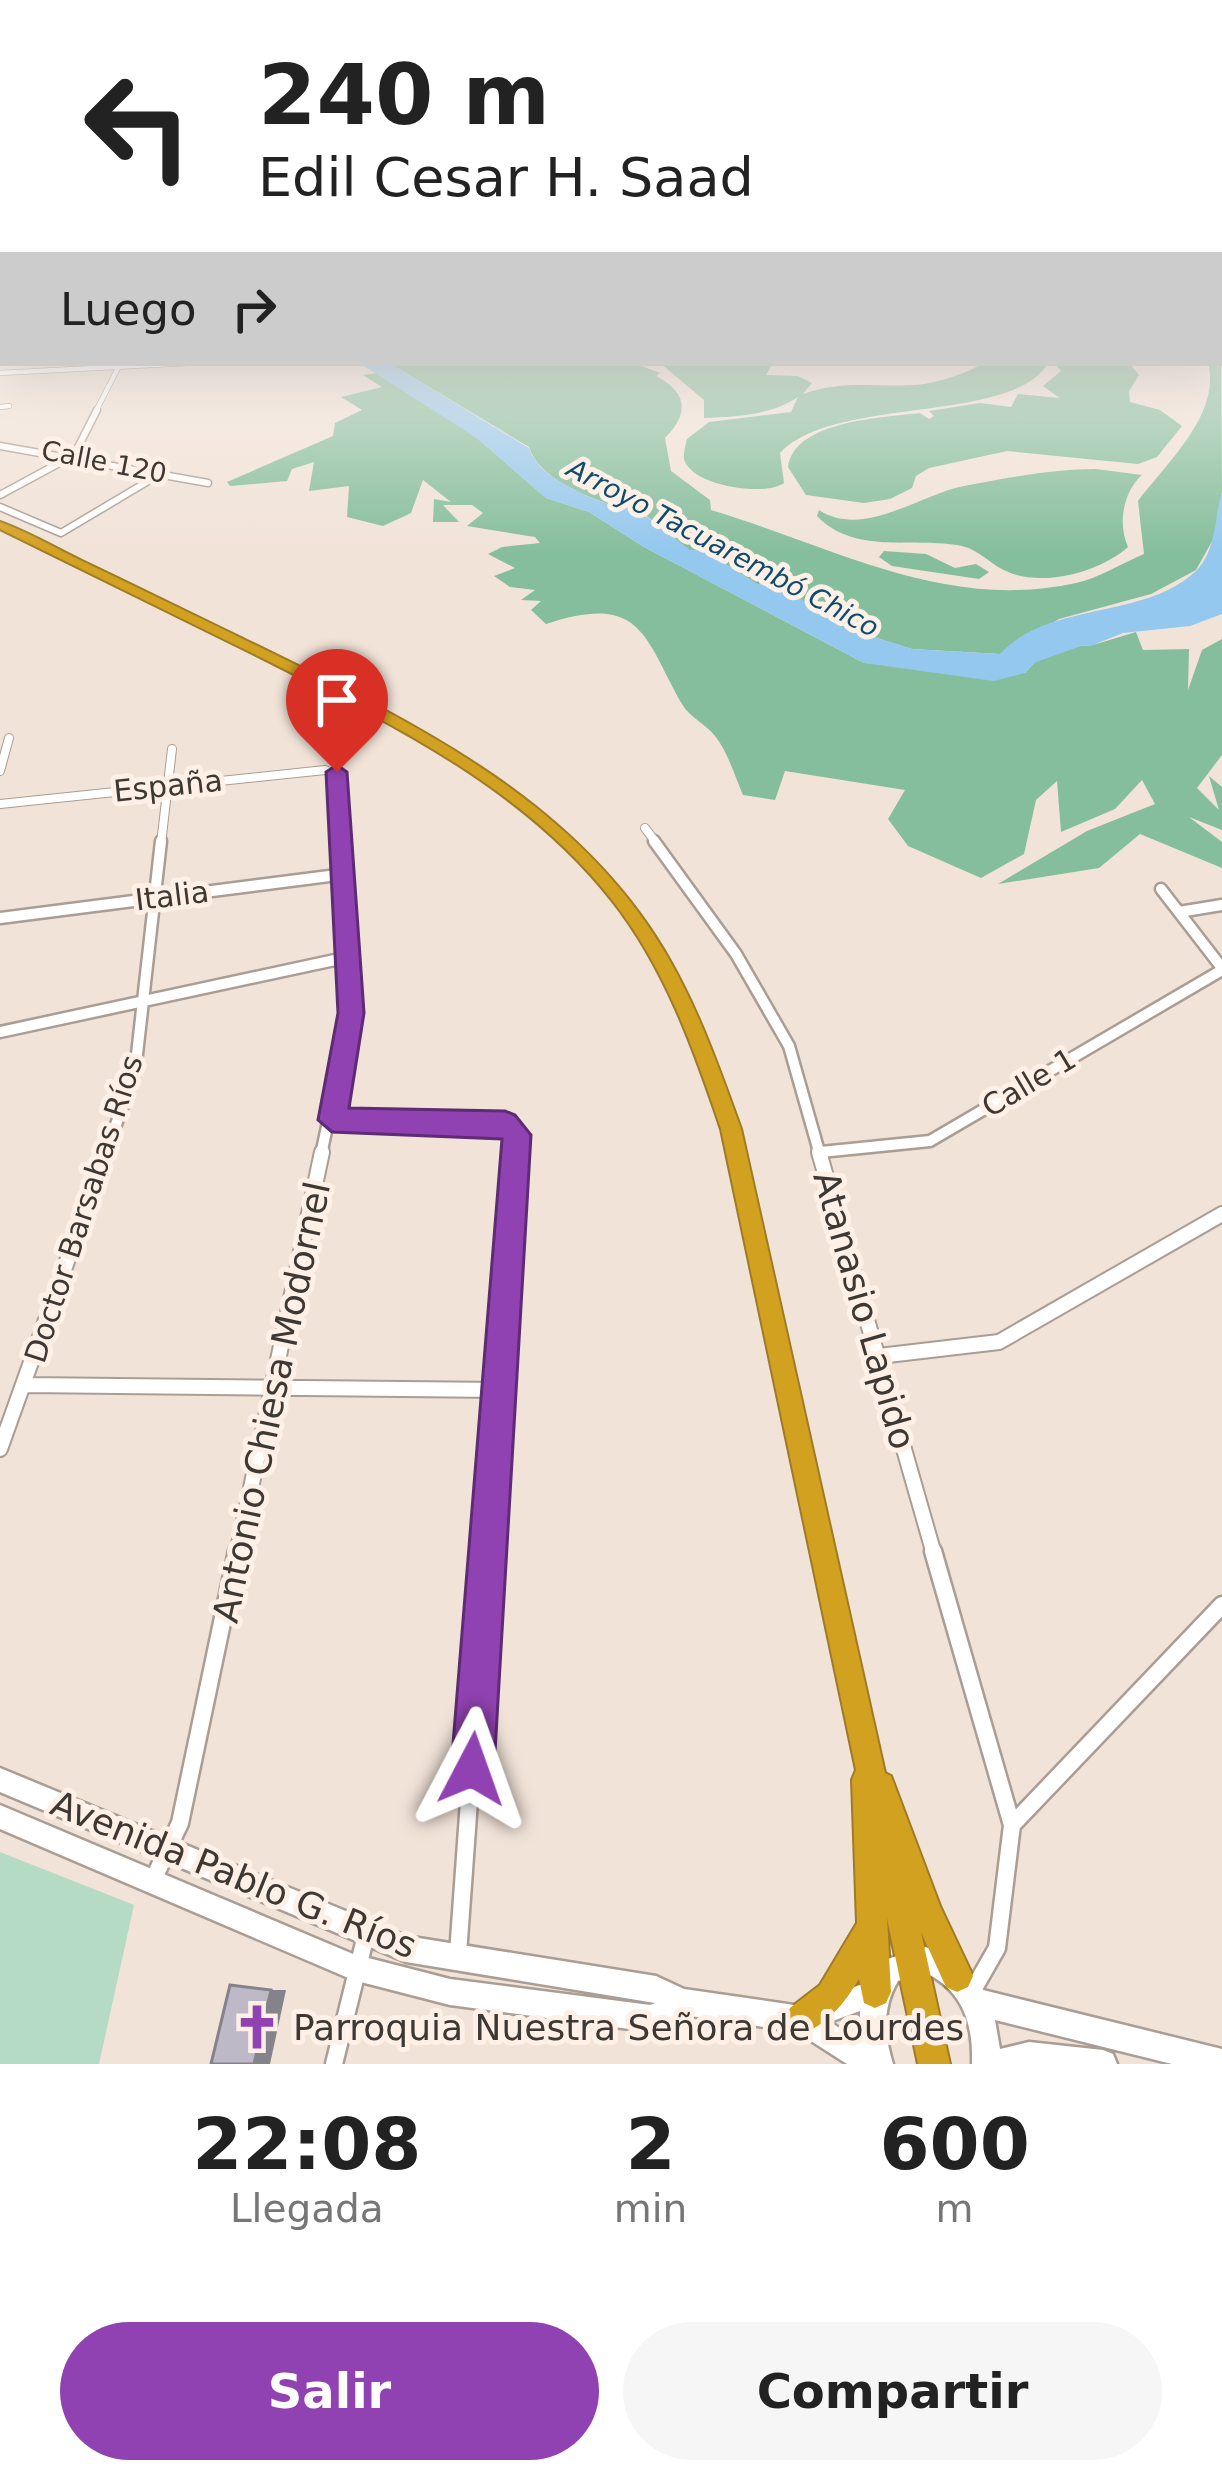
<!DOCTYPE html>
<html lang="es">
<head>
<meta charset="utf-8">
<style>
	:root { --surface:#fff; --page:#f6f6f6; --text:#222; --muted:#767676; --accent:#9142b2 }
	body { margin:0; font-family:"DejaVu Sans",sans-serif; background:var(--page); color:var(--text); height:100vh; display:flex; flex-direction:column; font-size:45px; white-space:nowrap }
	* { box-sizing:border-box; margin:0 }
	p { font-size:39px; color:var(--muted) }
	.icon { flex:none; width:66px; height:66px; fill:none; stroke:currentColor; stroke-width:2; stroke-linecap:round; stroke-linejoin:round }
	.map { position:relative; height:2064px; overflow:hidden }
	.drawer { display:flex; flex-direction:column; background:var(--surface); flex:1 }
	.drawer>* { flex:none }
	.top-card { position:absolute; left:0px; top:0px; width:1224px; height:366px; box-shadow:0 12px 48px #0002; background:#fff; color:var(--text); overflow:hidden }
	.pin { position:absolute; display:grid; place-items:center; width:102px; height:102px; color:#fff; margin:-123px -51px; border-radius:50% 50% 50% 0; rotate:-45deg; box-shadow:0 0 12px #0007 }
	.pin .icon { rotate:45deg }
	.me { position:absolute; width:132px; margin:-66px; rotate:4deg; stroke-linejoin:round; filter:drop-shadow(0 0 9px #0008) }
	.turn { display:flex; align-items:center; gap:42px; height:252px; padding:0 60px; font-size:54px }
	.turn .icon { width:156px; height:156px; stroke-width:2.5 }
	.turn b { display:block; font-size:84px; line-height:102px }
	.then { display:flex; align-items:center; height:114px; padding:0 60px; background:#0003; gap:24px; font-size:45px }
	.eta { display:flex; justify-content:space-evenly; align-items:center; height:204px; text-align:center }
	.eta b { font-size:72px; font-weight:600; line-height:84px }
	.primary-button { display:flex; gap:24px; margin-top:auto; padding:24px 60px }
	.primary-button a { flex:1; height:138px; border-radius:72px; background:var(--accent); color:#fff; font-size:48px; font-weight:600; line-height:138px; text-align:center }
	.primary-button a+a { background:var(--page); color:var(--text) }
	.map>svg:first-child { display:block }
	.green { fill:#b6dbc5 }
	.forest { fill:#85be9d }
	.water { fill:#94c8ee }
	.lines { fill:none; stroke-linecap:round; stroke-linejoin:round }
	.river { fill:#94c8ee; fill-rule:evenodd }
	.street-far5-casing { stroke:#aa9d94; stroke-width:6 }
	.street-far4-casing { stroke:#aa9d94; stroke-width:9 }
	.street-far3-casing { stroke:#aa9d94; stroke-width:10 }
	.street-far2-casing { stroke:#aa9d94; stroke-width:15 }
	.street-far1-casing { stroke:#aa9d94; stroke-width:18 }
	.street-casing { stroke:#aa9d94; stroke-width:21 }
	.secondary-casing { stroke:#aa9d94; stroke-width:5 }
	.highway-casing { stroke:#9e7c27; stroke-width:4 }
	.street-far5 { stroke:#fff; stroke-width:4.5 }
	.street-far4 { stroke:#fff; stroke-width:6 }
	.street-far3 { stroke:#fff; stroke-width:8 }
	.street-far2 { stroke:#fff; stroke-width:10 }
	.street-far1 { stroke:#fff; stroke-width:14 }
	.street { stroke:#fff; stroke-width:16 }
	.secondary { fill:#fff; fill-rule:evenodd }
	.highway { fill:#d3a120; fill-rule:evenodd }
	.shaded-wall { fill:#84828b }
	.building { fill:#bdb9c7; stroke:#84828b; stroke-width:3 }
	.route { fill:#9142b2; stroke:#5e2b74; stroke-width:3 }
	.labels { text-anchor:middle; stroke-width:10; stroke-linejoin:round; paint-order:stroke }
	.far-street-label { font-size:27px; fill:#3d3834; stroke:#fef0e6 }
	.far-water-label { font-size:27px; font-style:italic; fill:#0d4c70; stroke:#fef0e6 }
	.street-label { font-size:30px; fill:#3d3834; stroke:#fef0e6 }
	.near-street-label { font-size:36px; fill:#3d3834; stroke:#fef0e6 }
	.near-poi-label { font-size:36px; fill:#3d3834; stroke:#fef0e6; text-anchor:start }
</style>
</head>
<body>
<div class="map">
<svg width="1222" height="2064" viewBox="0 0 1222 2064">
	<rect width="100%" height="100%" fill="#f1e3d8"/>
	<path class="green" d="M 0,1852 L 134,1905 L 99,2064 L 0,2064 Z"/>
	<path class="forest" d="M 1221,322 L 1222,492 L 1215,536 L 1196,570 L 1151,594 L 1059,619 L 1000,654 L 912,649 L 838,626 L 784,588 L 757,584 L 705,551 L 689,550 L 614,490 L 617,508 C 589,496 539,480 529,447 L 389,363 L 634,363 L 660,373 L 656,376 C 687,392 690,413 665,438 L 671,471 L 710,500 L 711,510 C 832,546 945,612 1076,583 C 1099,578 1122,563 1144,554 L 1138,501 C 1164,466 1222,414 1208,363 L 1221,363 Z
		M 660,363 L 773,363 L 766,375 L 798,376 L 812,383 L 803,394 C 840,380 875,387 914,385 C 936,384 966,373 982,364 C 997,357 1031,363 1048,363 C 1012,425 835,395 780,453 L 784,483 C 765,497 691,486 684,459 C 683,455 686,443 687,439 L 709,422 L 791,412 L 798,397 C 771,415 737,417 704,418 L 704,400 Z
		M 1055,363 L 1129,363 L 1139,375 L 1129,391 L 1130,402 L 1160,410 L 1182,426 L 1157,457 L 1138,464 L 1007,451 L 929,468 L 916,476 L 912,488 L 890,499 L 864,503 L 806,495 L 788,467 C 795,420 882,418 920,413 L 929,419 L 934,416 L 929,411 L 980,403 L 1011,407 L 1018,394 L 1060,398 L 1043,386 L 1061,371 Z
		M 377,373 L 477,438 L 546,498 L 589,512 L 644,547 L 864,663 L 1025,673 L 1047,649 L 1093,645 L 1136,632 L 1143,650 L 1189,649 L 1188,690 L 1202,650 L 1222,639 L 1222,755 L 1197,788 L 1219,810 L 1209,776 L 1222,787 L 1222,830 L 1189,817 L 1222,842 L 1222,868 L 1140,834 L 1099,868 L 998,884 L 1087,831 L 1155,804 L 1142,780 L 1115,809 L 1061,832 L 1057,781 L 1036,800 L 1024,854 L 981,878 L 908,846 L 888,819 L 905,790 L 785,771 L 775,800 L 743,795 C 735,777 728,752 715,736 C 706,724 690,718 682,704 C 644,637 642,592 546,624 L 531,610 L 541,601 L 521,600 L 535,590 L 510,587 L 494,576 L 515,568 L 488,554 L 502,547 L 540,543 L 535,537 L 467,526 L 483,513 L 472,505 L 443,505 L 459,522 L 433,522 L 434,499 L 451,502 L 423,480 L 411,513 L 383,526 L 347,517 L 349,486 L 309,491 L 314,462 L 292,469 L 287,481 L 230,486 L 227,482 L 333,436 L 335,423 L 362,410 L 341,397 L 382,387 L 363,375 Z
		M 1096,469 L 1142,475 C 1124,491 1117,522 1128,547 C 1100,572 1042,588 1006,571 C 988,563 978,548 957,545 C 911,538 853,554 817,516 L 819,510 C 863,539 921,494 964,486 C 1007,478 1053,469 1096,469 Z
		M 884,551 L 926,554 L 955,568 L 976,564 L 989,572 L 979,579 L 892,566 L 879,557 Z"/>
	<path class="water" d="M 359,363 L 389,363 L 529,448 C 538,479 590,497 617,508 L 605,485 L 690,550 L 705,551 L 757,584 L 784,587 L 839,626 L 912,649 L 1000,654 C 1050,600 1142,621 1196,571 C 1217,550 1214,517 1222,492 L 1222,614 L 1190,626 L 1123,633 L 1093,645 L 1047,649 L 1025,673 L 994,681 L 864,663 L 644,547 L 589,512 L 546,498 L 477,438 Z"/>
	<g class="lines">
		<path class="river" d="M 1092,633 L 1106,637 L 1017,669 L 1002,665 Z"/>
		<g class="street-far5-casing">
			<path id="street-far5" d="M 0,373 L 189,363
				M 0,407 L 9,406
				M 95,413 L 119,366"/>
		</g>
		<g class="street-far4-casing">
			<path id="street-far4" d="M 0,446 L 208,483
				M 0,495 L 74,455 L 97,410
				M 0,507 L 61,533 L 160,474"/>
		</g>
		<g class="street-far3-casing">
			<path id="street-far3" d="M 0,771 L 9,738
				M 0,804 L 325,770 L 339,776 L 342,844
				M 645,828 L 657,844
				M 161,844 L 172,749"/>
		</g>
		<g class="street-far2-casing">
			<path id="street-far2" d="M 654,841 L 736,954 L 789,1046 L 820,1155
				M 1161,889 L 1222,968
				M 1179,912 L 1222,905
				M 0,918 L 345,874
				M 0,1032 L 344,958
				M 332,1120 L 505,1123 L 517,1135 L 516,1155
				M 821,1152 L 930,1141 L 1222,970
				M 105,1155 L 135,1072 L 161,841
				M 321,1155 L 351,1013 L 342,841"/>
		</g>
		<g class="street-far1-casing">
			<path id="street-far1" d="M 819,1152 L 934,1554
				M 879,1356 L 999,1342 L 1222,1214
				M 26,1385 L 501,1390
				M 0,1449 L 106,1152
				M 237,1554 L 322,1152
				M 487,1554 L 516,1152"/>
		</g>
		<g class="street-casing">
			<path id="street" d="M 933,1551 L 1012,1825
				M 153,1880 L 180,1823 L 237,1551
				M 458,1954 L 487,1551
				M 973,1990 L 997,1948 L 1012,1825 L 1222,1605
				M 334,2064 L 366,1935"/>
		</g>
		<g class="secondary-casing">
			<path id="secondary" d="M 0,1768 L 406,1936 L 656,1976 L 684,1989 L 801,2006 L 810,2009 L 813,2003 L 870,1981 L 881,1961 L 926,1947 C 951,1957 969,1968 983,1990 L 1222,2049 L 1222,2064 L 1172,2064 L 995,2020 L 1000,2049 L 1029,2042 L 1103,2050 L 1113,2054 L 1117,2064 L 972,2064 C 973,2024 964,1992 926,1973 L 898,1981 C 882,2008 884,2034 893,2064 L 847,2064 L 797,2032 L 684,2015 L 652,2032 L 450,2005 L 353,1980 L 0,1829 L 0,1805 L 353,1954 L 450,1979 L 650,2005 L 655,2003 L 406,1962 L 0,1792 ZM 860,2011 L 860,2041 L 830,2022 Z"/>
		</g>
		<g class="highway-casing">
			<path id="highway" d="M 3,284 L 3,289 L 0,289 L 0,285 Z
				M 0,522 C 28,532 55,548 82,561 C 135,586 187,612 239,637 C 400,716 578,797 670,961 C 700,1014 720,1071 741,1129 L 885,1773 L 891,1776 L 940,1906 L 973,1976 L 968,1987 L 957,1992 L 946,1987 L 921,1932 L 950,2064 L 918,2064 L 887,1918 L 891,1992 L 886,2003 L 875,2008 L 864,2003 L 859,1979 C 844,2004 829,2023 801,2035 L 790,2030 L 785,2019 L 790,2008 L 820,1985 L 857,1923 L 852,1780 L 856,1770 L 721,1129 C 694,1049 665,967 612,900 C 521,784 383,719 254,654 C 169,612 85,571 0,529 Z"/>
		</g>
		<use href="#street-far5" class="street-far5"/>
		<use href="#street-far4" class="street-far4"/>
		<use href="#street-far3" class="street-far3"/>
		<use href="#street-far2" class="street-far2"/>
		<use href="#street-far1" class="street-far1"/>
		<use href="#street" class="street"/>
		<use href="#secondary" class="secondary"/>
		<use href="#highway" class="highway"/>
	</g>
	<path class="shaded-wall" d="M 271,1990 L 286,1990 L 270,2064 L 254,2064 Z"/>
	<path class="building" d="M 230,1985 L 271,1990 L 254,2064 L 211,2064 Z"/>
	<linearGradient id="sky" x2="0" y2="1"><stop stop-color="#86bcea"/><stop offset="0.48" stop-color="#f9f2ed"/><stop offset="1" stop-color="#f9f2ed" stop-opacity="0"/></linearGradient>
	<rect width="1222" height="553" fill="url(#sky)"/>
	<path class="route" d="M 337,765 L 347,772 L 364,1013 L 349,1108 L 505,1111 L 515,1115 L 531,1135 L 494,1769 L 487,1784 L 472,1790 L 457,1784 L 451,1769 L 502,1139 L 332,1132 L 318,1120 L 338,1013 L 326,772 Z"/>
	<defs>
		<g id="church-bare" transform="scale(3.6)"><path d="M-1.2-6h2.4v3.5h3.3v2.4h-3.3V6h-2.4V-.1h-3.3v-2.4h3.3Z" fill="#9142b2" stroke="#fef0e6" stroke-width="2.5" paint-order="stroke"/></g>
	</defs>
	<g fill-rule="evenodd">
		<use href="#church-bare" x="257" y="2027"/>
	</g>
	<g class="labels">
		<g class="far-street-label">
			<text transform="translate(104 462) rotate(11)" y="9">Calle 120</text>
		</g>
		<g class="far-water-label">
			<text transform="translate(723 548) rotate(28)" y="9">Arroyo Tacuarembó Chico</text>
		</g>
		<g class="street-label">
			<text transform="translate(168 786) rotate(-6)" y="10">España</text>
			<text transform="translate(172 896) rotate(-7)" y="10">Italia</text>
			<text transform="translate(1029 1083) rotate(-31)" y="10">Calle 1</text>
			<text transform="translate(84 1209) rotate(-72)" y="10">Doctor Barsabas Ríos</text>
		</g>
		<g class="near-street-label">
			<text transform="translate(865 1310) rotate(74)" y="13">Atanasio Lapido</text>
			<text transform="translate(271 1402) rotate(-78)" y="13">Antonio Chiesa Modornel</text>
			<text transform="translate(234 1874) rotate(22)" y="13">Avenida Pablo G. Ríos</text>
		</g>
		<g class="near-poi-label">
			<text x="293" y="2040">Parroquia Nuestra Señora de Lourdes</text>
		</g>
	</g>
</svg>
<div class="pin" style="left:337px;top:772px;background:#d93025"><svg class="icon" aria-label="arrive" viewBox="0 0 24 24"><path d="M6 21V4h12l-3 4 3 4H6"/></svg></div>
<svg class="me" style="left:472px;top:1769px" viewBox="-20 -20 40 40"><path d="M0-17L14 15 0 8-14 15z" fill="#9142b2" stroke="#fff" stroke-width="4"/></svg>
<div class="top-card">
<div class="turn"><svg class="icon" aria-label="left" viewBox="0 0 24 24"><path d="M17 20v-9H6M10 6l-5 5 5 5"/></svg><div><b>240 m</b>Edil Cesar H. Saad</div></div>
<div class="then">Luego<svg class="icon" aria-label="right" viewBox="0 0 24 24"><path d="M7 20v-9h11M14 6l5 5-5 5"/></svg></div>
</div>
</div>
<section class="drawer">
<div class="eta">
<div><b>22:08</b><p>Llegada</p></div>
<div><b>2</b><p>min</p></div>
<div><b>600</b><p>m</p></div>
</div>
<div class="primary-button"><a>Salir</a><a>Compartir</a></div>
</section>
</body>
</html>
